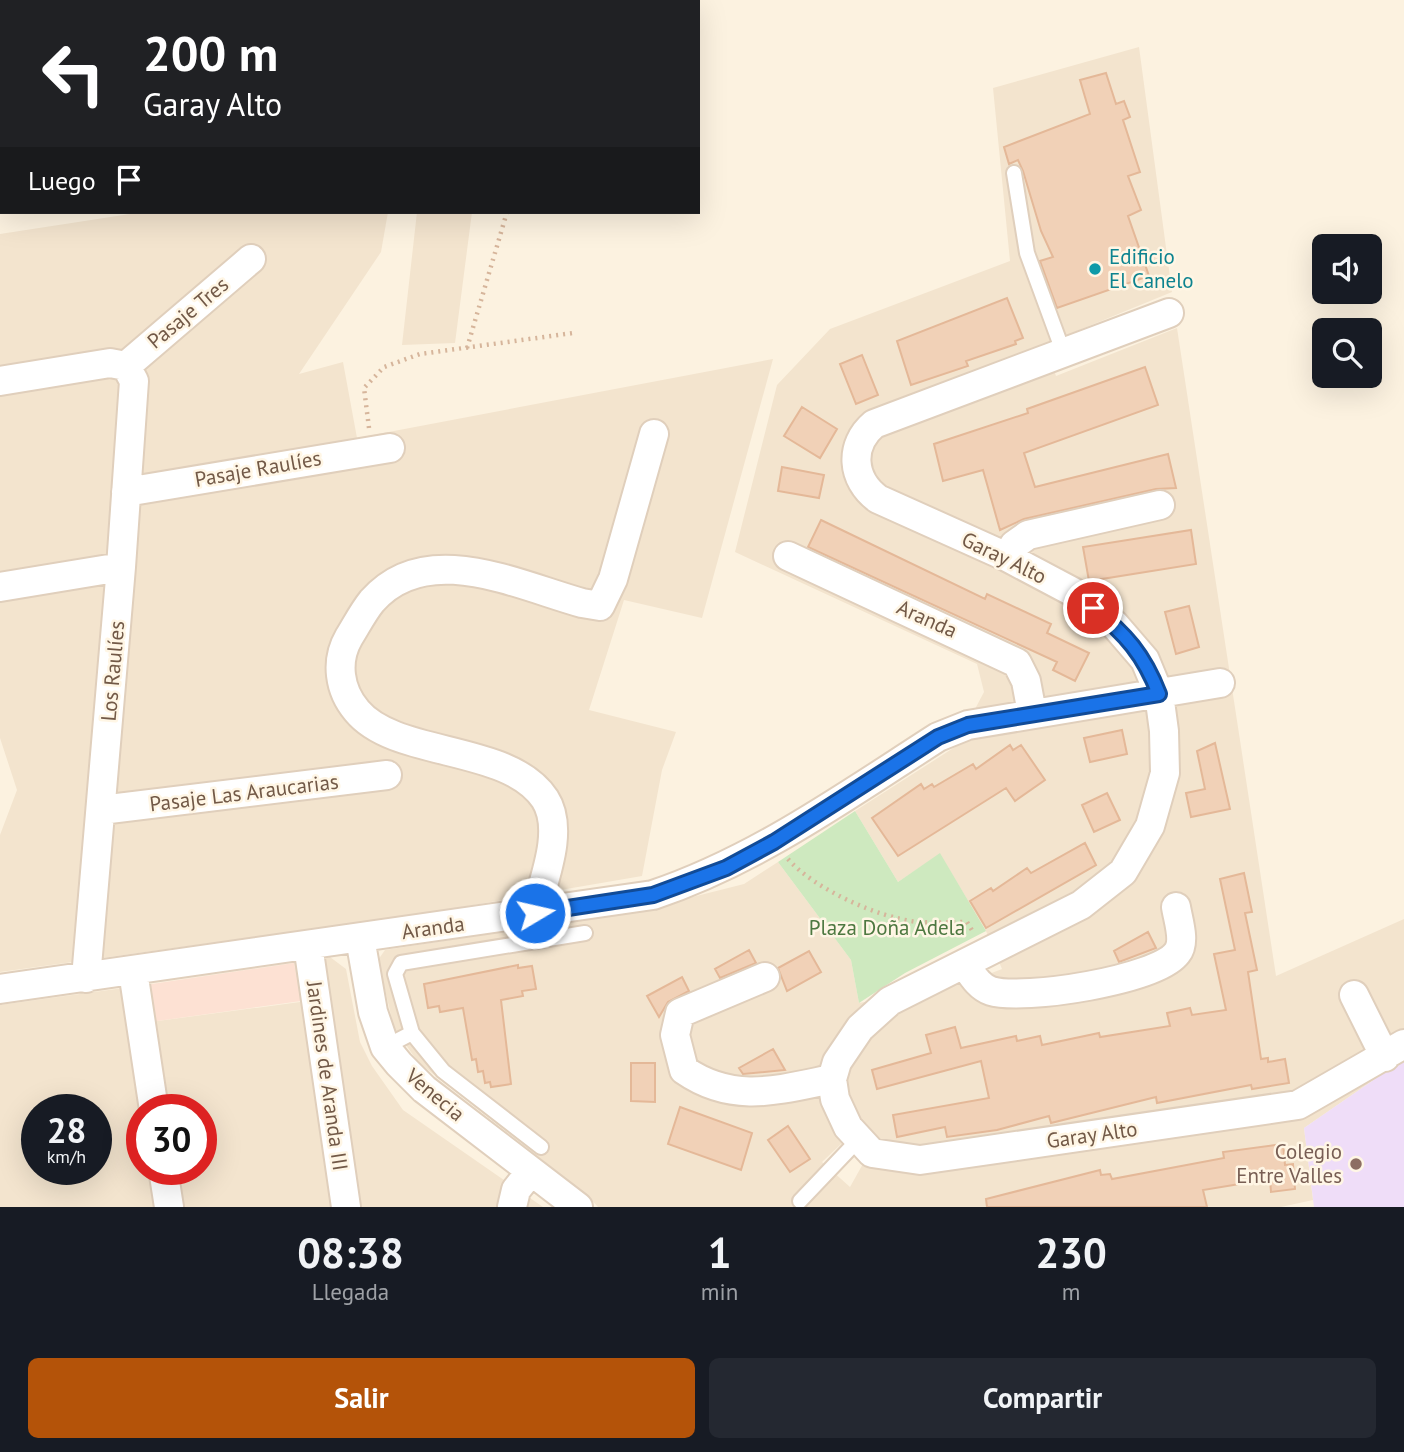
<!DOCTYPE html>
<html lang="es">
<head>
<meta charset="utf-8">
<style>
	:root { --surface:#171b24; --page:#242831; --text:#f1f3f6; --muted:#9ea1a6; --accent:#b45309 }
	body { margin:0; font-family:"PT Sans",sans-serif; background:var(--page); color:var(--text); height:100vh; display:flex; flex-direction:column; font-size:26px; white-space:nowrap }
	* { box-sizing:border-box; margin:0 }
	p { font-size:23px; color:var(--muted) }
	.icon { flex:none; width:38px; height:38px; fill:none; stroke:currentColor; stroke-width:2; stroke-linecap:round; stroke-linejoin:round }
	.map { position:relative; height:1207px; overflow:hidden }
	.sheet { display:flex; flex-direction:column; background:var(--surface); flex:1 }
	.sheet>* { flex:none }
	.top-card { position:absolute; left:0px; top:0px; width:700px; height:214px; box-shadow:0 7px 28px #0002; background:#202124; color:#fff; overflow:hidden }
	.fabs { position:absolute; left:1312px; top:234px; display:grid; gap:14px }
	.fabs a { display:grid; place-items:center; width:70px; height:70px; border-radius:10px; background:var(--surface); box-shadow:0 7px 28px #0002; font-size:35px }
	.speed { position:absolute; left:21px; top:1094px; display:flex; gap:14px; font-size:35px; font-weight:700; text-align:center }
	.speed>* { display:grid; place-content:center; width:91px; height:91px; border-radius:50%; background:var(--surface); box-shadow:0 7px 28px #0002; line-height:1 }
	.speed small { font-size:18px; font-weight:400 }
	.speed .limit { border:10px solid #d22; background:#fff; color:#111 }
	.pin { position:absolute; display:grid; place-items:center; width:60px; height:60px; color:#fff; margin:-30px; border:4px solid #fff; border-radius:50%; box-shadow:0 2px 7px #0007 }
	.me { position:absolute; width:77px; margin:-38px; rotate:81deg; stroke-linejoin:round; filter:drop-shadow(0 0 5px #0008) }
	.turn { display:flex; align-items:center; gap:24px; height:147px; padding:0 28px; font-size:32px }
	.turn .icon { width:91px; height:91px; stroke-width:2.5 }
	.turn b { display:block; font-size:49px; line-height:60px }
	.then { display:flex; align-items:center; height:66px; padding:0 28px; background:#0003; gap:14px; font-size:26px }
	.eta { display:flex; justify-content:space-evenly; align-items:center; height:119px; text-align:center }
	.eta b { font-size:42px; font-weight:700; line-height:49px }
	.button { display:flex; gap:14px; margin-top:auto; padding:14px 28px }
	.button a { flex:1; height:80px; border-radius:10px; background:var(--accent); color:#fff; font-size:28px; font-weight:700; line-height:80px; text-align:center }
	.button a+a { background:var(--page); color:var(--text) }
	.map>svg:first-child { display:block }
	.residential { fill:#f3e4ce; fill-rule:evenodd }
	.commercial { fill:#fde1d3 }
	.education { fill:#efddf8 }
	.green { fill:#cee9bf }
	.building { fill:#f1d1b7; stroke:#e4b898; stroke-width:2 }
	.lines { fill:none; stroke-linecap:round; stroke-linejoin:round }
	.lane-casing { stroke:#e0cfbc; stroke-width:18 }
	.street-casing { stroke:#e0cfbc; stroke-width:32 }
	.path { stroke:#d6b59b; stroke-width:4.5; stroke-dasharray:2 5; stroke-linecap:butt }
	.lane { stroke:#fff; stroke-width:14 }
	.street { stroke:#fff; stroke-width:28 }
	.route-casing { stroke:#114b97; stroke-width:18 }
	.route { stroke:#1a73e8; stroke-width:12 }
	.culture-dot { fill:#0f9aa8; stroke:#fff6e5; stroke-width:2.5 }
	.education-dot { fill:#8d6e63; stroke:#fff6e5; stroke-width:2.5 }
	.labels { text-anchor:middle; stroke-width:5; stroke-linejoin:round; paint-order:stroke }
	.culture-label { font-size:21px; fill:#0d838f; stroke:#fff6e5; text-anchor:start }
	.street-label { font-size:21px; fill:#725947; stroke:#fff6e5 }
	.park-label { font-size:21px; fill:#4d7840; stroke:#fff6e5 }
	.education-label { font-size:21px; fill:#785e54; stroke:#fff6e5; text-anchor:end }
</style>
</head>
<body>
<div class="map">
<svg width="1404" height="1207" viewBox="0 0 1404 1207">
	<rect width="100%" height="100%" fill="#fcf2e0"/>
	<path class="residential" d="M 1139,47 L 1172,292 L 1045,344 L 1056,376 L 1177,328 L 1276,976 L 1404,919 L 1404,1059 L 1304,1128 L 1313,1200 L 1281,1207 L 598,1207 L 588,1196 L 418,1062 L 394,1028 L 378,960 L 385,950 L 633,912 L 744,884 L 778,862 L 851,960 L 859,1003 L 963,984 L 1002,969 L 986,931 L 940,854 L 898,882 L 855,811 L 955,747 L 984,692 L 977,664 L 735,552 L 777,385 L 830,329 L 1010,261 L 993,88 ZM 858,1128 L 873,1146 L 850,1187 L 822,1162 Z
		M 143,212 L 388,212 L 381,252 L 299,374 L 343,362 L 357,438 L 773,359 L 702,618 L 624,600 L 589,710 L 676,732 L 662,770 L 642,876 L 427,913 L 0,972 L 0,835 L 17,790 L 0,738 L 0,234 Z
		M 417,212 L 472,212 L 455,343 L 402,345 Z
		M 330,957 L 346,969 L 360,1042 L 372,1066 L 403,1110 L 543,1207 L 0,1207 L 0,1005 L 145,985 L 150,1022 L 300,1002 L 294,963 ZM 37,1110 L 96,1110 L 96,1169 L 37,1169 ZM 142,1110 L 201,1110 L 201,1169 L 142,1169 Z"/>
	<path class="commercial" d="M 294,963 L 301,1001 L 150,1022 L 145,985 Z"/>
	<path class="education" d="M 1404,1059 L 1404,1207 L 1314,1207 L 1304,1128 Z"/>
	<path class="green" d="M 855,811 L 898,882 L 940,853 L 986,931 L 905,973 L 859,1003 L 851,960 L 778,862 Z"/>
	<path class="building" d="M 1106,73 L 1116,104 L 1124,101 L 1130,117 L 1123,120 L 1140,172 L 1128,176 L 1141,210 L 1128,216 L 1149,276 L 1057,308 L 1040,261 L 1053,257 L 1041,231 L 1023,171 L 1018,160 L 1009,164 L 1004,147 L 1090,114 L 1080,80 Z
		M 1007,298 L 1023,338 L 1015,341 L 1016,344 L 966,361 L 968,366 L 911,385 L 897,341 Z
		M 862,355 L 878,395 L 856,404 L 840,364 Z
		M 1145,367 L 1158,405 L 1024,453 L 1035,487 L 1168,454 L 1176,488 L 1156,489 L 1024,519 L 1000,530 L 983,470 L 943,481 L 934,444 L 1028,413 L 1027,409 Z
		M 802,407 L 837,429 L 820,458 L 784,436 Z
		M 782,467 L 824,475 L 819,498 L 778,491 Z
		M 821,520 L 985,599 L 987,594 L 1051,624 L 1047,633 L 1089,653 L 1075,681 L 1053,670 L 1057,662 L 808,547 Z
		M 1191,530 L 1196,564 L 1089,581 L 1083,547 Z
		M 1189,606 L 1199,647 L 1176,654 L 1165,612 Z
		M 1122,730 L 1127,754 L 1090,762 L 1084,738 Z
		M 1215,743 L 1230,809 L 1191,817 L 1186,793 L 1205,789 L 1197,751 Z
		M 1010,745 L 1013,750 L 1021,745 L 1045,780 L 1015,801 L 1006,788 L 898,856 L 872,818 L 921,784 L 924,789 L 932,784 L 934,787 L 973,764 L 976,769 Z
		M 1107,793 L 1120,820 L 1094,832 L 1082,805 Z
		M 1085,843 L 1096,865 L 986,928 L 970,901 L 991,888 L 993,891 L 1027,868 L 1031,873 Z
		M 1244,873 L 1252,912 L 1245,913 L 1257,970 L 1248,972 L 1261,1059 L 1268,1058 L 1268,1062 L 1285,1059 L 1289,1083 L 1252,1089 L 1251,1085 L 1157,1103 L 1156,1097 L 1051,1123 L 1049,1116 L 997,1130 L 947,1137 L 945,1127 L 897,1137 L 893,1115 L 989,1098 L 981,1061 L 877,1089 L 872,1070 L 931,1053 L 926,1035 L 955,1027 L 961,1048 L 1016,1036 L 1017,1041 L 1040,1036 L 1042,1045 L 1099,1033 L 1100,1037 L 1170,1026 L 1167,1013 L 1190,1008 L 1192,1015 L 1226,1010 L 1214,954 L 1235,950 L 1220,879 Z
		M 1148,932 L 1156,948 L 1119,962 L 1114,951 Z
		M 749,950 L 756,963 L 720,978 L 715,969 Z
		M 809,951 L 821,972 L 787,991 L 778,968 Z
		M 518,965 L 518,968 L 532,966 L 536,989 L 522,991 L 523,996 L 501,1000 L 511,1084 L 491,1087 L 490,1082 L 485,1083 L 483,1071 L 478,1072 L 476,1059 L 472,1060 L 463,1008 L 440,1012 L 439,1006 L 428,1008 L 424,984 Z
		M 682,977 L 689,991 L 668,1002 L 659,1017 L 647,996 Z
		M 773,1049 L 785,1070 L 743,1074 L 739,1068 Z
		M 631,1063 L 655,1063 L 655,1102 L 631,1101 Z
		M 680,1107 L 752,1133 L 741,1170 L 668,1144 Z
		M 788,1126 L 810,1159 L 790,1172 L 768,1140 Z
		M 1283,1144 L 1285,1165 L 1293,1164 L 1295,1189 L 1271,1192 L 1270,1179 L 1203,1190 L 1207,1207 L 987,1207 L 986,1199 L 1100,1170 L 1101,1175 L 1110,1174 L 1112,1179 L 1224,1158 L 1223,1152 Z"/>
	<g class="lines">
		<g class="lane-casing">
			<path id="lane" d="M 1014,173 L 1027,253 L 1064,354
				M 412,1033 L 395,974 L 401,963 L 585,933
				M 385,1047 L 412,1033 L 443,1071 L 541,1147
				M 800,1201 L 859,1139"/>
		</g>
		<g class="street-casing">
			<path id="street" d="M 1169,313 L 874,424 C 849,445 851,479 878,499 L 1007,557 L 1073,592 L 1114,624 L 1145,660 L 1159,694 L 1164,731 L 1165,773 L 1150,826 L 1123,872 L 1081,905 L 890,1001 L 860,1028 L 837,1062 L 832,1079 L 835,1099 L 848,1127 L 872,1153 L 920,1160 L 1298,1105 L 1404,1044
				M 126,366 L 251,259
				M 0,381 L 110,363 L 126,366
				M 126,492 L 390,448
				M 788,556 L 1017,663 L 1026,681 L 1032,713
				M 1007,557 L 1014,545 L 1028,535 L 1160,505
				M 0,587 L 121,567
				M 101,810 L 387,775
				M 535,913 C 543,881 565,830 545,799 C 509,744 396,758 357,711 C 339,690 335,661 349,637 C 356,626 363,612 372,601 C 426,539 517,585 582,603 L 600,606 L 613,579 L 654,434
				M 360,938 L 373,1012 L 385,1047 L 399,1064 L 424,1089 L 578,1207
				M 308,945 L 346,1207
				M 965,965 C 972,975 979,987 991,991 C 1023,1001 1157,980 1177,953 C 1186,942 1178,920 1176,907
				M 133,971 L 154,1110
				M 765,977 L 680,1013 L 675,1035 L 684,1070 C 733,1104 778,1090 832,1079
				M 86,978 L 121,567 L 134,381 L 126,366
				M 0,989 L 653,895 C 757,860 846,796 938,737 L 968,725 L 1220,683
				M 1354,995 L 1385,1057
				M 163,1169 L 169,1207
				M 512,1207 L 516,1190 L 531,1171"/>
		</g>
		<path class="path" d="M 559,2 L 559,0
			M 467,348 L 507,212
			M 369,428 L 364,388 L 384,367 L 420,354 L 573,333
			M 788,859 C 814,889 879,918 918,922 C 934,923 951,922 967,922 L 973,932"/>
		<use href="#lane" class="lane"/>
		<use href="#street" class="street"/>
	</g>
	<g class="lines">
		<g class="route-casing">
			<path id="route" d="M 535,913 L 653,895 L 726,868 L 774,842 L 938,737 L 968,725 L 1159,694 C 1144,655 1126,634 1093,608"/>
		</g>
		<use href="#route" class="route"/>
	</g>
	<circle class="culture-dot" cx="1095" cy="269" r="7"/>
	<circle class="education-dot" cx="1356" cy="1164" r="7"/>
	<g class="labels">
		<g class="culture-label">
			<text x="1109" y="264">Edificio<tspan x="1109" dy="24">El Canelo</tspan></text>
		</g>
		<g class="street-label">
			<text transform="translate(188 313) rotate(-40)" y="7">Pasaje Tres</text>
			<text transform="translate(258 469) rotate(-10)" y="7">Pasaje Raulíes</text>
			<text transform="translate(1004 558) rotate(26)" y="7">Garay Alto</text>
			<text transform="translate(927 619) rotate(24)" y="7">Aranda</text>
			<text transform="translate(113 671) rotate(-85)" y="7">Los Raulíes</text>
			<text transform="translate(244 793) rotate(-7)" y="7">Pasaje Las Araucarias</text>
			<text transform="translate(433 928) rotate(-8)" y="7">Aranda</text>
			<text transform="translate(327 1076) rotate(82)" y="7">Jardines de Aranda III</text>
			<text transform="translate(435 1095) rotate(40)" y="7">Venecia</text>
			<text transform="translate(1092 1135) rotate(-8)" y="7">Garay Alto</text>
		</g>
		<g class="park-label">
			<text x="887" y="935">Plaza Doña Adela</text>
		</g>
		<g class="education-label">
			<text x="1342" y="1159">Colegio<tspan x="1342" dy="24">Entre Valles</tspan></text>
		</g>
	</g>
</svg>
<div class="fabs">
<a><svg class="icon" aria-label="sound" viewBox="0 0 24 24"><path d="M4 9h4l5-4v14l-5-4H4zM17 9q2 3 0 6"/></svg></a>
<a><svg class="icon" aria-label="search" viewBox="0 0 24 24"><circle cx="10" cy="10" r="6"/><path d="M15 15l6 6"/></svg></a>
</div>
<div class="speed"><div>28<small>km/h</small></div><div class="limit">30</div></div>
<div class="pin" style="left:1093px;top:608px;background:#d93025"><svg class="icon" aria-label="arrive" viewBox="0 0 24 24"><path d="M6 21V4h12l-3 4 3 4H6"/></svg></div>
<svg class="me" style="left:535px;top:913px" viewBox="-20 -20 40 40"><circle r="17" fill="#1a73e8" stroke="#fff" stroke-width="3"/><path d="M0-11L8 9 0 5-8 9z" fill="#fff"/></svg>
<div class="top-card">
<div class="turn"><svg class="icon" aria-label="left" viewBox="0 0 24 24"><path d="M17 20v-9H6M10 6l-5 5 5 5"/></svg><div><b>200 m</b>Garay Alto</div></div>
<div class="then">Luego<svg class="icon" aria-label="arrive" viewBox="0 0 24 24"><path d="M6 21V4h12l-3 4 3 4H6"/></svg></div>
</div>
</div>
<section class="sheet">
<div class="eta">
<div><b>08:38</b><p>Llegada</p></div>
<div><b>1</b><p>min</p></div>
<div><b>230</b><p>m</p></div>
</div>
<div class="button"><a>Salir</a><a>Compartir</a></div>
</section>
</body>
</html>
